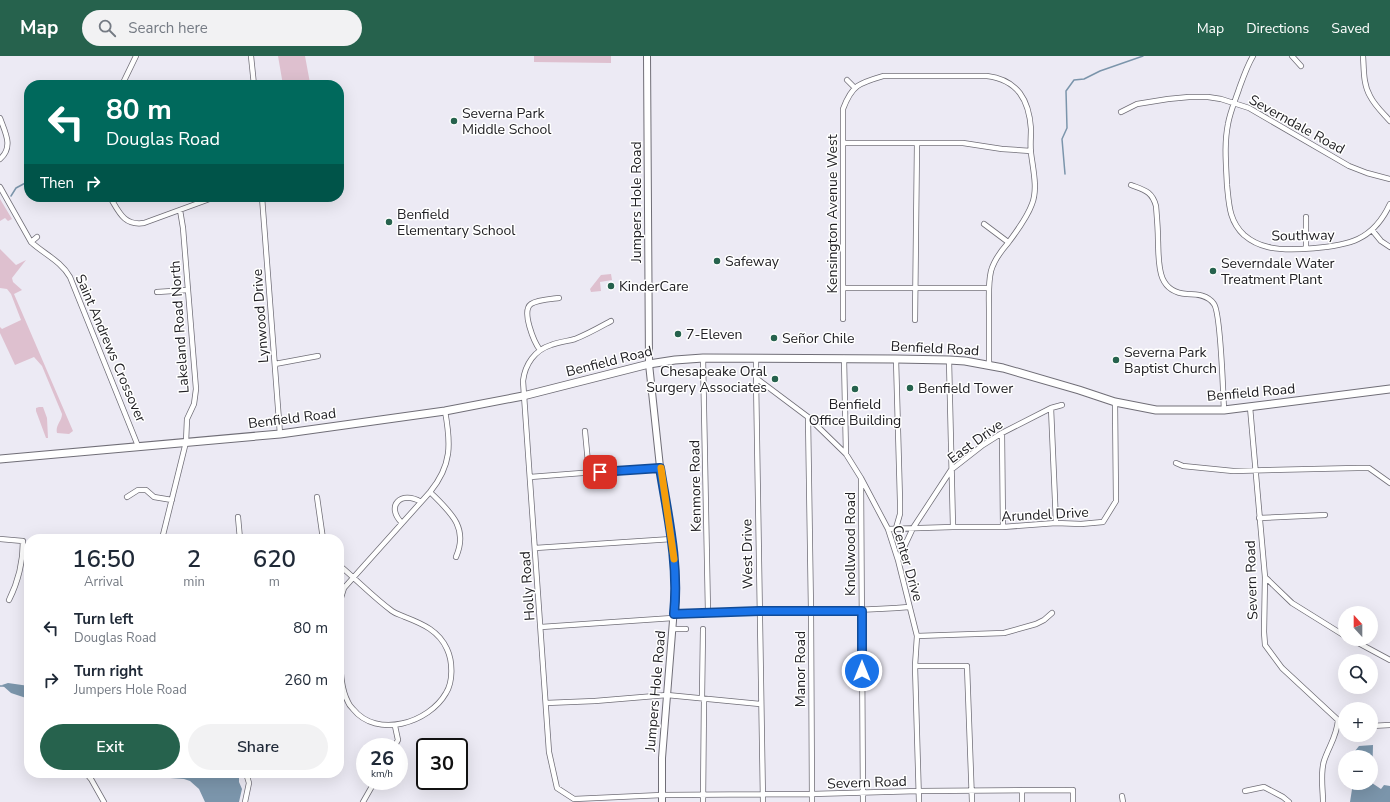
<!DOCTYPE html>
<html lang="en">
<head>
<meta charset="utf-8">
<style>
	:root { --surface:#fff; --page:#f2f2f3; --text:#1f2937; --muted:#747a83; --accent:#26624d }
	body { margin:0; font-family:"Nunito Sans",sans-serif; background:var(--page); color:var(--text); height:100vh; display:flex; flex-direction:column; font-size:15px; white-space:nowrap }
	* { box-sizing:border-box; margin:0 }
	p { font-size:13px; color:var(--muted) }
	.icon { flex:none; width:22px; height:22px; fill:none; stroke:currentColor; stroke-width:2; stroke-linecap:round; stroke-linejoin:round }
	.map { position:relative; flex:1; overflow:hidden }
	.panel { position:absolute; left:24px; top:478px; width:320px; height:244px; display:flex; flex-direction:column; background:var(--surface); border-radius:16px; box-shadow:0 4px 16px #0002 }
	.panel>* { flex:none }
	.banner { position:absolute; left:24px; top:24px; width:320px; height:122px; border-radius:16px; box-shadow:0 4px 16px #0002; background:#00695c; color:#fff; overflow:hidden }
	.needle { width:26px; rotate:339deg }
	.buttons { position:absolute; left:1338px; top:550px; display:grid; gap:8px }
	.buttons a { display:grid; place-items:center; width:40px; height:40px; border-radius:50%; background:var(--surface); box-shadow:0 4px 16px #0002; font-size:20px }
	.speed { position:absolute; left:356px; top:682px; display:flex; gap:8px; font-size:20px; font-weight:700; text-align:center }
	.speed>* { display:grid; place-content:center; width:52px; height:52px; border-radius:50%; background:var(--surface); box-shadow:0 4px 16px #0002; line-height:1 }
	.speed small { font-size:10px; font-weight:400 }
	.speed .limit { border:2px solid #111; border-radius:6px; background:#fff; color:#111 }
	.pin { position:absolute; display:grid; place-items:center; width:34px; height:34px; color:#fff; margin:-17px; border-radius:8px; box-shadow:0 2px 6px #0006 }
	.me { position:absolute; width:44px; margin:-22px; rotate:0deg; stroke-linejoin:round; filter:drop-shadow(0 0 3px #0008) }
	.turn { display:flex; align-items:center; gap:14px; height:84px; padding:0 16px; font-size:18px }
	.turn .icon { width:52px; height:52px; stroke-width:2.5 }
	.turn b { display:block; font-size:28px; line-height:34px }
	.then { display:flex; align-items:center; height:38px; padding:0 16px; background:#0003; gap:8px; font-size:15px }
	.eta { display:flex; justify-content:space-evenly; align-items:center; height:68px; text-align:center }
	.eta b { font-size:24px; font-weight:600; line-height:28px }
	.action { display:flex; gap:8px; margin-top:auto; padding:8px 16px }
	.action a { flex:1; height:46px; border-radius:24px; background:var(--accent); color:#fff; font-size:16px; font-weight:600; line-height:46px; text-align:center }
	.action a+a { background:var(--page); color:var(--text) }
	ul { padding:0; list-style:none }
	li { display:flex; align-items:center; gap:12px; height:52px; padding:0 16px }
	li div { flex:1 }
	li b { display:block; font-size:15px }
	li em { font-style:normal }
	header { display:flex; align-items:center; gap:24px; box-sizing:border-box; height:56px; padding:0 20px; background:var(--accent); color:#fff }
	header strong { font-size:19px }
	nav { display:flex; gap:22px; margin-inline-start:auto; font-size:14px }
	.search { width:280px; height:36px; background:var(--page); display:flex; align-items:center; gap:10px; box-sizing:border-box; padding:0 14px; border-radius:22px; color:var(--muted); font-size:15px }
	.map>svg:first-child { display:block }
	.green { fill:#dec0cf }
	.water { fill:#7b95ab }
	.lines { fill:none; stroke-linecap:round; stroke-linejoin:round }
	.stream { stroke:#7b95ab; stroke-width:1.5 }
	.street-casing { stroke:#706e77; stroke-width:6 }
	.secondary-casing { stroke:#706e77; stroke-width:8 }
	.primary-casing { stroke:#706e77; stroke-width:9 }
	.street { stroke:#fff; stroke-width:4.5 }
	.secondary { stroke:#fff; stroke-width:6 }
	.primary { stroke:#fff; stroke-width:7 }
	.route-casing { stroke:#114b97; stroke-width:10 }
	.route { stroke:#1a73e8; stroke-width:7 }
	.slow { stroke:#f59e0b; stroke-width:7 }
	.poi-dot { fill:#26624d; stroke:#fff; stroke-width:1.5 }
	.labels { text-anchor:middle; stroke-width:3; stroke-linejoin:round; paint-order:stroke }
	.poi-label { font-size:14px; fill:#212024; stroke:#fff; text-anchor:start }
	.street-label { font-size:14px; fill:#212024; stroke:#fff }
</style>
</head>
<body>
<header>
<strong>Map</strong>
<div class="search"><svg class="icon" aria-label="search" viewBox="0 0 24 24"><circle cx="10" cy="10" r="6"/><path d="M15 15l6 6"/></svg>Search here</div>
<nav><a>Map</a><a>Directions</a><a>Saved</a></nav>
</header>
<div class="map">
<svg width="1390" height="746" viewBox="0 0 1390 746">
	<rect width="100%" height="100%" fill="#eceaf4"/>
	<path class="green" d="M 278,0 L 305,0 L 310,27 L 301,29 L 283,29 Z
		M 534,0 L 611,0 L 611,7 L 534,6 Z
		M 0,143 L 12,163 L 8,165 L 5,162 L 0,165 Z
		M 0,193 L 16,209 L 26,204 L 12,222 L 13,226 L 22,234 L 14,238 L 73,375 L 69,378 L 57,377 C 55,369 62,365 62,358 L 42,310 L 34,301 L 15,309 L 0,277 L 0,271 L 2,273 L 21,264 L 11,238 L 7,233 L 0,232 Z
		M 611,218 L 612,224 L 600,226 L 601,235 L 591,236 L 590,233 L 601,219 Z
		M 39,351 L 43,351 L 47,362 L 48,382 L 46,382 L 36,355 L 36,352 Z"/>
	<path class="water" d="M 8,627 L 29,630 L 29,643 L 11,637 L 2,629 Z
		M 1373,689 L 1372,727 L 1381,733 L 1384,729 L 1390,730 L 1390,746 L 1350,746 L 1353,727 L 1371,727 L 1371,701 L 1351,700 L 1359,690 Z
		M 159,717 L 239,717 L 239,726 L 242,733 L 239,746 L 205,746 L 199,733 L 190,725 L 184,723 L 170,722 Z"/>
	<g class="lines">
		<path class="stream" d="M 1065,118 L 1062,83 L 1067,72 L 1066,35 L 1074,24 L 1084,23 L 1100,15 L 1143,0
			M 11,140 L 16,132 L 29,125
			M 0,630 L 4,630"/>
		<g class="street-casing">
			<path id="street" d="M 251,0 L 254,29
				M 1253,0 C 1247,10 1243,22 1239,33 C 1235,45 1230,56 1228,68 C 1224,88 1226,108 1227,129 C 1229,148 1229,165 1244,179 C 1251,185 1259,189 1268,191 C 1288,196 1339,192 1358,183 C 1373,176 1383,163 1390,148
				M 1292,0 L 1301,10
				M 1363,0 C 1364,13 1363,28 1370,40 C 1375,50 1383,57 1390,65
				M 847,24 L 854,31
				M 122,29 L 136,0
				M 1121,56 L 1137,48 L 1168,43 L 1189,41 L 1208,41 L 1221,43 L 1249,52 L 1349,110 L 1367,117 L 1390,123
				M 0,62 C 5,76 14,91 0,103
				M 843,87 L 963,87 L 1002,93 L 1031,95
				M 1131,129 C 1144,134 1152,135 1156,150 C 1157,162 1158,173 1158,184 C 1159,207 1156,236 1187,238 C 1197,238 1208,239 1214,248 C 1221,258 1223,336 1224,354
				M 0,131 L 31,186 C 44,198 61,205 70,221 L 138,390
				M 110,141 C 119,156 124,170 144,167 L 215,141
				M 262,141 L 280,378
				M 984,168 L 1008,186
				M 1372,174 L 1381,185 L 1390,191
				M 31,186 L 37,181
				M 1306,192 L 1306,161
				M 843,232 L 989,232
				M 157,236 L 188,234
				M 843,263 L 843,53 C 852,29 859,27 883,20 L 987,20 C 1018,24 1029,44 1031,73 C 1031,81 1030,89 1031,97 C 1033,113 1038,133 1032,148 C 1027,162 1017,175 1008,187 C 1001,195 994,204 991,215 C 988,228 989,241 989,254 C 989,273 989,291 989,309
				M 915,264 L 917,87
				M 611,265 C 600,271 588,278 575,283 C 568,285 559,286 551,289 C 535,294 525,308 523,325 L 549,696 L 557,732 L 574,743 L 662,739 L 812,738 L 919,735 L 1073,734 L 1073,746
				M 540,294 C 534,286 521,255 531,248 C 537,244 552,243 559,242
				M 703,302 L 708,556
				M 756,302 L 756,322 L 808,361 L 846,398 L 861,422 L 888,473 L 898,504 L 917,580 L 915,610 L 919,746
				M 844,302 L 846,398
				M 896,303 L 900,445 L 900,458 L 896,472
				M 949,304 L 953,471
				M 275,308 L 318,300
				M 756,322 L 763,746
				M 1250,351 L 1265,521 L 1264,576 L 1265,589 L 1282,612 L 1338,664 C 1337,680 1329,690 1324,705 C 1320,718 1323,733 1323,746
				M 1051,352 L 1056,467
				M 808,361 L 811,555 L 812,746
				M 585,375 L 589,417
				M 1002,377 L 1003,471
				M 1176,407 L 1183,410 L 1233,415 L 1357,412 L 1369,412 L 1390,427
				M 530,421 L 660,411
				M 861,423 L 863,746
				M 430,436 C 450,456 469,471 456,501
				M 127,441 L 138,434 L 146,434 L 154,441 L 172,444
				M 317,441 L 323,483
				M 238,461 L 240,483
				M 1259,462 L 1325,459
				M 402,467 C 385,450 401,434 421,446
				M 888,473 L 953,471 L 1003,471 L 1056,467 L 1081,468 L 1103,466 L 1116,445 L 1115,346
				M 0,483 L 23,485 C 23,507 19,524 9,544
				M 162,483 L 186,386 L 187,363 L 194,348 L 196,333 L 183,172 L 180,154
				M 535,492 L 672,483
				M 898,504 L 913,472 L 951,414 L 983,389 L 1002,377 L 1051,352 L 1062,349
				M 339,509 C 357,524 373,541 392,555 C 396,558 401,559 405,561 C 423,568 439,575 447,593 C 453,606 453,626 446,637 C 429,667 377,683 353,653 C 351,651 349,649 348,646 C 339,629 341,605 339,586
				M 1265,521 L 1292,547 L 1345,580
				M 339,548 L 344,532 L 430,436 C 452,409 451,388 445,355
				M 674,558 C 752,555 831,557 909,551
				M 541,571 L 673,562
				M 673,573 L 686,573
				M 917,580 L 1004,577 L 1036,568 L 1044,564 L 1052,557
				M 1351,583 L 1390,604
				M 915,610 L 967,610 L 972,746
				M 702,642 L 703,573
				M 546,647 L 595,645 L 667,639 L 760,648
				M 1371,670 L 1390,669
				M 394,691 L 398,684 L 395,670
				M 86,717 L 91,723 L 104,746
				M 1022,735 L 1022,746
				M 1245,735 L 1264,731 L 1283,741 L 1289,746
				M 1122,740 L 1123,746
				M 245,746 L 249,727 L 246,717
				M 363,746 L 375,725
				M 703,746 L 704,643"/>
		</g>
		<g class="secondary-casing">
			<path id="secondary" d="M 647,0 L 649,308 L 660,411 L 672,484 L 676,527 L 662,702 L 662,746"/>
		</g>
		<g class="primary-casing">
			<path id="primary" d="M 0,403 L 280,378 L 445,355 L 523,340 L 649,308 L 675,304 L 703,302 L 896,303 L 949,304 L 965,305 L 1003,312 L 1079,334 L 1115,346 L 1156,354 L 1224,354 L 1390,333"/>
		</g>
		<use href="#street" class="street"/>
		<use href="#secondary" class="secondary"/>
		<use href="#primary" class="primary"/>
	</g>
	<g class="lines">
		<g class="route-casing">
			<path id="route" d="M 600,416 L 660,412 C 668,461 679,508 674,558 L 759,555 L 862,555 L 862,615"/>
		</g>
		<use href="#route" class="route"/>
		<path class="slow" d="M 661,412 L 674,503"/>
	</g>
	<g class="poi-dot">
		<circle cx="454" cy="65" r="4"/>
		<circle cx="389" cy="166" r="4"/>
		<circle cx="717" cy="205" r="4"/>
		<circle cx="1213" cy="215" r="4"/>
		<circle cx="611" cy="230" r="4"/>
		<circle cx="678" cy="278" r="4"/>
		<circle cx="774" cy="282" r="4"/>
		<circle cx="1116" cy="304" r="4"/>
		<circle cx="775" cy="323" r="4"/>
		<circle cx="910" cy="332" r="4"/>
		<circle cx="855" cy="333" r="4"/>
	</g>
	<g class="labels">
		<g class="poi-label">
			<text x="462" y="62">Severna Park<tspan x="462" dy="16">Middle School</tspan></text>
			<text x="397" y="163">Benfield<tspan x="397" dy="16">Elementary School</tspan></text>
			<text x="725" y="210">Safeway</text>
			<text x="1221" y="212">Severndale Water<tspan x="1221" dy="16">Treatment Plant</tspan></text>
			<text x="619" y="235">KinderCare</text>
			<text x="686" y="283">7-Eleven</text>
			<text x="782" y="287">Señor Chile</text>
			<text x="1124" y="301">Severna Park<tspan x="1124" dy="16">Baptist Church</tspan></text>
			<text x="767" y="320" text-anchor="end">Chesapeake Oral<tspan x="767" dy="16">Surgery Associates</tspan></text>
			<text x="918" y="337">Benfield Tower</text>
			<text x="855" y="353" text-anchor="middle">Benfield<tspan x="855" dy="16">Office Building</tspan></text>
		</g>
		<g class="street-label">
			<text transform="translate(1297 68) rotate(29)" y="5">Severndale Road</text>
			<text transform="translate(636 146) rotate(-90)" y="5">Jumpers Hole Road</text>
			<text transform="translate(832 158) rotate(-90)" y="5">Kensington Avenue West</text>
			<text transform="translate(1303 179) rotate(-1)" y="5">Southway</text>
			<text transform="translate(260 260) rotate(-94)" y="5">Lynwood Drive</text>
			<text transform="translate(179 271) rotate(-94)" y="5">Lakeland Road North</text>
			<text transform="translate(111 292) rotate(67)" y="5">Saint Andrews Crossover</text>
			<text transform="translate(935 292) rotate(3)" y="5">Benfield Road</text>
			<text transform="translate(609 305) rotate(-14)" y="5">Benfield Road</text>
			<text transform="translate(1251 336) rotate(-5)" y="5">Benfield Road</text>
			<text transform="translate(292 362) rotate(-7)" y="5">Benfield Road</text>
			<text transform="translate(975 385) rotate(-36)" y="5">East Drive</text>
			<text transform="translate(695 430) rotate(-91)" y="5">Kenmore Road</text>
			<text transform="translate(1045 458) rotate(-3)" y="5">Arundel Drive</text>
			<text transform="translate(850 488) rotate(-90)" y="5">Knollwood Road</text>
			<text transform="translate(747 498) rotate(-91)" y="5">West Drive</text>
			<text transform="translate(908 507) rotate(74)" y="5">Center Drive</text>
			<text transform="translate(1251 524) rotate(-92)" y="5">Severn Road</text>
			<text transform="translate(527 530) rotate(-94)" y="5">Holly Road</text>
			<text transform="translate(800 613) rotate(-90)" y="5">Manor Road</text>
			<text transform="translate(655 635) rotate(-85)" y="5">Jumpers Hole Road</text>
			<text transform="translate(867 726) rotate(-2)" y="5">Severn Road</text>
		</g>
	</g>
</svg>
<div class="buttons">
<a><svg class="needle" viewBox="-14 -14 28 28"><path d="M0-13l5 13h-10z" fill="#e53935"/><path d="M0 13l5-13h-10z" fill="#747a83"/></svg></a>
<a><svg class="icon" aria-label="search" viewBox="0 0 24 24"><circle cx="10" cy="10" r="6"/><path d="M15 15l6 6"/></svg></a>
<a>+</a>
<a>−</a>
</div>
<div class="speed"><div>26<small>km/h</small></div><div class="limit">30</div></div>
<div class="pin" style="left:600px;top:416px;background:#d93025"><svg class="icon" aria-label="arrive" viewBox="0 0 24 24"><path d="M6 21V4h12l-3 4 3 4H6"/></svg></div>
<svg class="me" style="left:862px;top:615px" viewBox="-20 -20 40 40"><circle r="17" fill="#1a73e8" stroke="#fff" stroke-width="3"/><path d="M0-11L8 9 0 5-8 9z" fill="#fff"/></svg>
<div class="banner">
<div class="turn"><svg class="icon" aria-label="left" viewBox="0 0 24 24"><path d="M17 20v-9H6M10 6l-5 5 5 5"/></svg><div><b>80 m</b>Douglas Road</div></div>
<div class="then">Then<svg class="icon" aria-label="right" viewBox="0 0 24 24"><path d="M7 20v-9h11M14 6l5 5-5 5"/></svg></div>
</div>
<section class="panel">
<div class="eta">
<div><b>16:50</b><p>Arrival</p></div>
<div><b>2</b><p>min</p></div>
<div><b>620</b><p>m</p></div>
</div>
<ul>
<li><svg class="icon" aria-label="left" viewBox="0 0 24 24"><path d="M17 20v-9H6M10 6l-5 5 5 5"/></svg><div><b>Turn left</b><p>Douglas Road</p></div><em>80 m</em></li>
<li><svg class="icon" aria-label="right" viewBox="0 0 24 24"><path d="M7 20v-9h11M14 6l5 5-5 5"/></svg><div><b>Turn right</b><p>Jumpers Hole Road</p></div><em>260 m</em></li>
</ul>
<div class="action"><a>Exit</a><a>Share</a></div>
</section>
</div>
</body>
</html>
